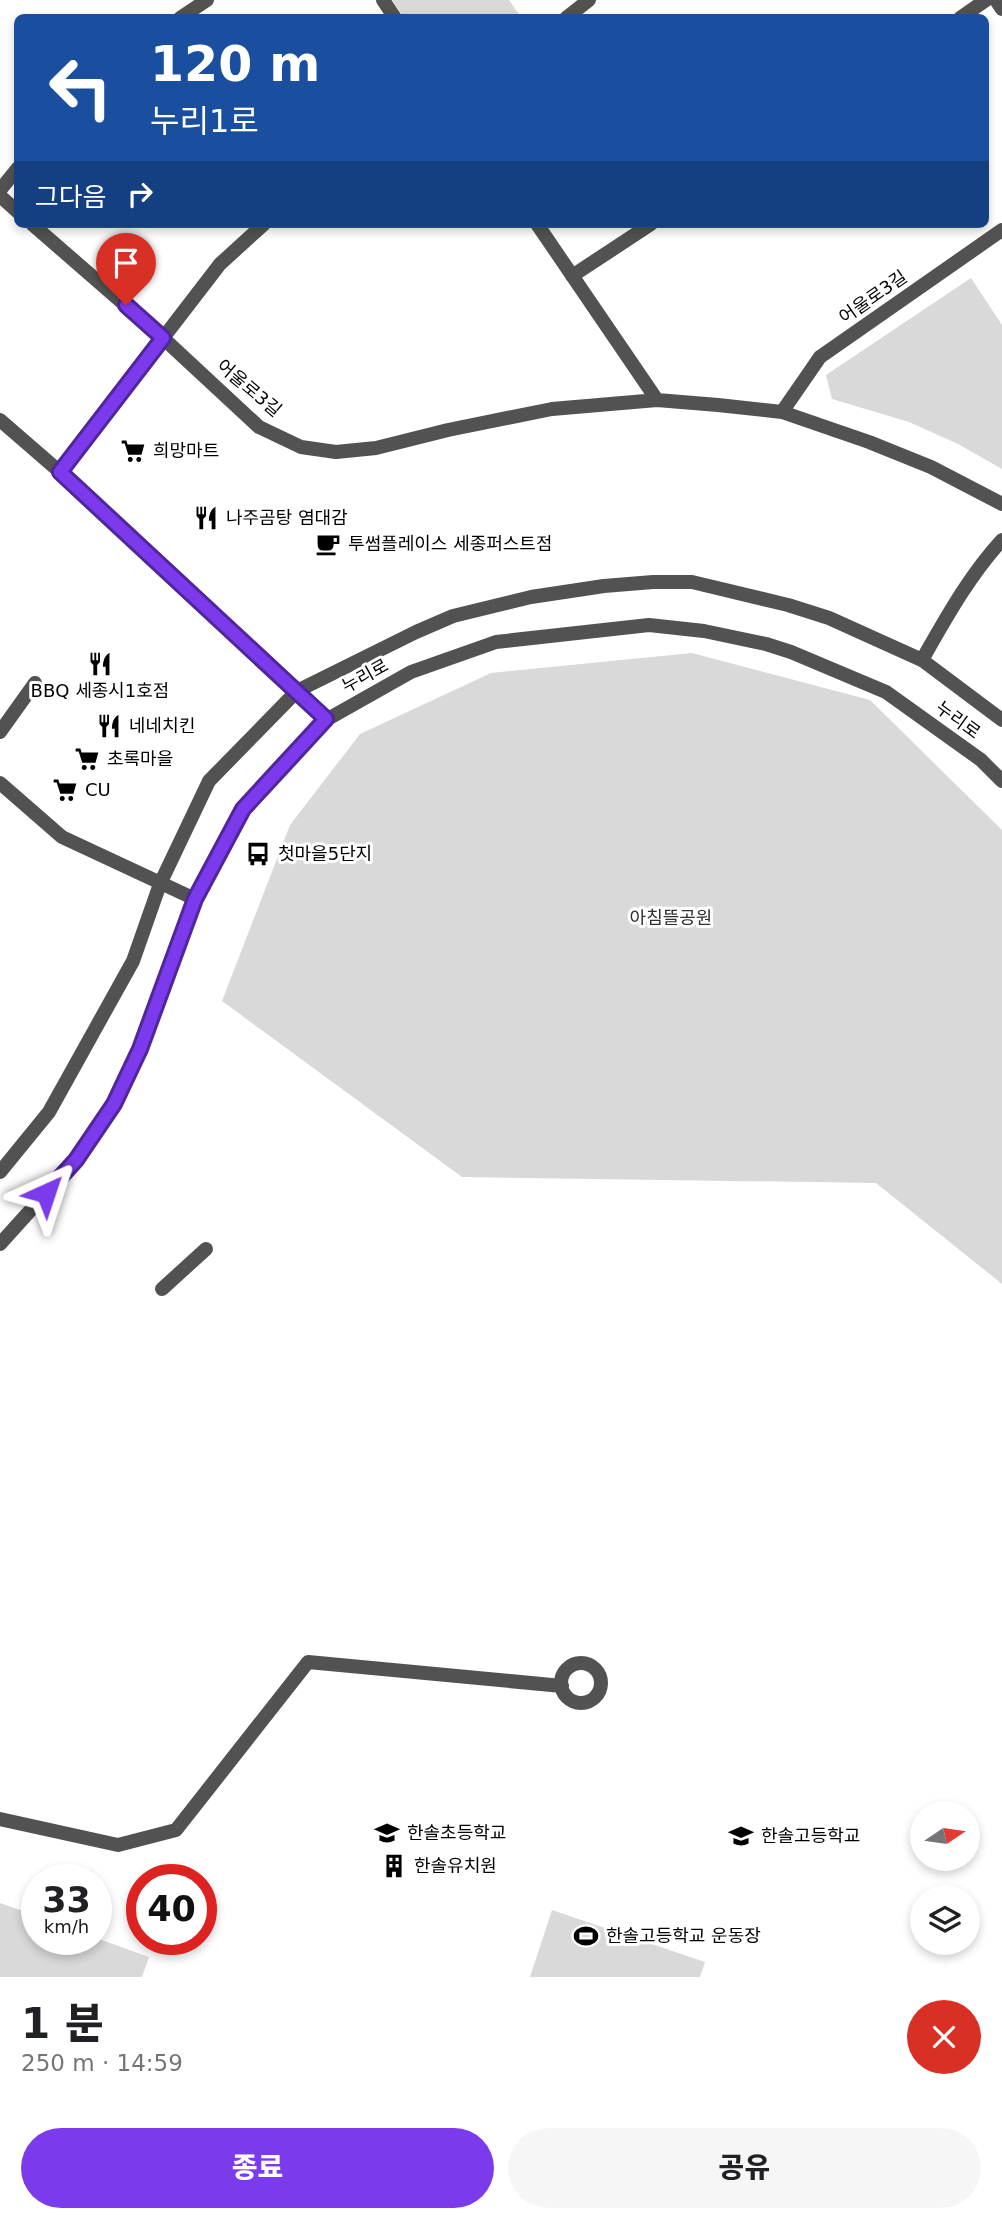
<!DOCTYPE html>
<html lang="ko">
<head>
<meta charset="utf-8">
<style>
	:root { --surface:#fff; --page:#f6f6f6; --text:#202124; --muted:#757577; --accent:#7c3aed }
	body { margin:0; font-family:"DejaVu Sans","Noto Sans KR",sans-serif; background:var(--page); color:var(--text); height:100vh; display:flex; flex-direction:column; font-size:26px; white-space:nowrap }
	* { box-sizing:border-box; margin:0 }
	p { font-size:23px; color:var(--muted) }
	.icon { flex:none; width:38px; height:38px; fill:none; stroke:currentColor; stroke-width:2; stroke-linecap:round; stroke-linejoin:round }
	.map { position:relative; height:1977px; overflow:hidden }
	.panel { display:flex; flex-direction:column; background:var(--surface); flex:1 }
	.panel>* { flex:none }
	.guide { position:absolute; left:14px; top:14px; width:975px; height:214px; border-radius:10px; box-shadow:0 4px 10px #0003; background:#1a4fa0; color:#fff; overflow:hidden }
	.needle { width:46px; rotate:77deg }
	.fabs { position:absolute; left:910px; top:1801px; display:grid; gap:14px }
	.fabs a { display:grid; place-items:center; width:70px; height:70px; border-radius:50%; background:var(--surface); box-shadow:0 4px 10px #0003; font-size:35px }
	.speed { position:absolute; left:21px; top:1864px; display:flex; gap:14px; font-size:35px; font-weight:700; text-align:center }
	.speed>* { display:grid; place-content:center; width:91px; height:91px; border-radius:50%; background:var(--surface); box-shadow:0 4px 10px #0003; line-height:1 }
	.speed small { font-size:18px; font-weight:400 }
	.speed .limit { border:10px solid #d22; background:#fff; color:#111 }
	.pin { position:absolute; display:grid; place-items:center; width:60px; height:60px; color:#fff; margin:-72px -30px; border-radius:50% 50% 50% 0; rotate:-45deg; box-shadow:0 0 7px #0007 }
	.pin .icon { rotate:45deg }
	.me { position:absolute; width:77px; margin:-38px; rotate:42deg; stroke-linejoin:round; filter:drop-shadow(0 0 5px #0008) }
	.turn { display:flex; align-items:center; gap:24px; height:147px; padding:0 21px; font-size:32px }
	.turn .icon { width:91px; height:91px; stroke-width:2.5 }
	.turn b { display:block; font-size:49px; line-height:60px }
	.then { display:flex; align-items:center; height:66px; padding:0 21px; background:#0003; gap:14px; font-size:26px }
	.round { display:grid; place-items:center; flex:none; width:74px; height:74px; border-radius:37px; background:var(--page) }
	.overview { display:flex; align-items:center; justify-content:space-between; height:119px; padding:0 21px }
	h1 { font-size:42px; font-weight:800; line-height:52px }
	.primary-button { display:flex; gap:14px; margin-top:auto; padding:14px 21px }
	.primary-button a { flex:1; height:80px; border-radius:42px; background:var(--accent); color:#fff; font-size:28px; font-weight:800; line-height:80px; text-align:center }
	.primary-button a+a { background:var(--page); color:var(--text) }
	.map>svg:first-child { display:block }
	.green { fill:#d9d9d9 }
	.lines { fill:none; stroke-linecap:round; stroke-linejoin:round }
	.service { stroke:#525252; stroke-width:14 }
	.minor { stroke:#525252; stroke-width:14 }
	.tertiary { stroke:#525252; stroke-width:14 }
	.route-casing { stroke:#51269a; stroke-width:18 }
	.route { stroke:#7c3aed; stroke-width:12 }
	.labels { text-anchor:middle; stroke-width:6; stroke-linejoin:round; paint-order:stroke }
	.street-label { font-size:18px; fill:#000; stroke:#fff }
	.poi-label { font-size:18px; fill:#000; stroke:#fff; text-anchor:start }
	.park-label { font-size:18px; fill:#303030; stroke:#fff }
</style>
</head>
<body>
<div class="map">
<svg width="1002" height="1977" viewBox="0 0 1002 1977">
	<rect width="100%" height="100%" fill="#fff"/>
	<path class="green" d="M 392,0 L 509,0 L 521,17 L 404,17 Z
		M 971,278 L 1002,325 L 1002,469 L 958,444 L 909,422 L 832,399 L 826,375 Z
		M 692,653 L 870,700 L 1002,830 L 1002,1284 L 876,1183 L 462,1177 L 222,1001 L 290,825 L 360,734 L 491,673 Z
		M 0,1903 L 37,1916 L 37,1939 L 96,1938 L 149,1957 L 142,1977 L 0,1977 Z
		M 552,1910 L 705,1962 L 700,1977 L 530,1977 Z"/>
	<g class="lines">
		<path class="service" d="M 0,732 L 35,683
			M 0,783 L 62,837 L 195,899
			M 162,1289 L 206,1249"/>
		<path class="minor" d="M 383,0 L 395,18
			M 996,0 L 1002,9
			M 180,18 L 207,0
			M 566,18 L 589,0
			M 960,18 L 986,0
			M 0,190 L 18,168
			M 0,196 L 18,212
			M 32,224 L 163,338 L 259,427 L 301,447 L 336,452 L 376,448 L 448,430 L 552,409 L 657,400 L 718,405 L 782,412 L 869,442 L 931,467 L 1002,504
			M 537,224 L 657,400
			M 572,276 L 651,224
			M 782,412 L 820,357 L 1002,230
			M 0,420 L 60,472 L 326,720
			M 60,472 L 220,264 L 264,224
			M 922,660 C 946,618 969,576 1002,540
			M561 1683a20 20 0 1 1 40 0a20 20 0 1 1-40 0Z
			M 0,1819 L 118,1845 L 176,1830 L 308,1662 L 562,1686"/>
		<path class="tertiary" d="M 0,1172 L 49,1112 L 133,961 L 160,884 L 209,781 L 297,691 L 416,632 L 453,616 L 531,597 L 604,586 L 653,582 L 692,582 L 788,605 L 829,618 L 922,660 L 1002,720
			M 0,1244 L 76,1160 L 114,1104 L 140,1050 L 195,899 L 243,809 L 326,720 L 411,672 L 496,642 L 649,625 L 704,631 L 766,644 L 791,652 L 886,692 L 981,760 L 1002,781"/>
	</g>
	<g class="lines">
		<g class="route-casing">
			<path id="route" d="M 46,1193 L 76,1160 L 114,1104 L 140,1049 L 195,899 L 243,809 L 326,719 L 60,472 L 163,338 L 126,305"/>
		</g>
		<use href="#route" class="route"/>
	</g>
	<defs>
		<g id="supermarket-bare" transform="scale(1.89)"><path d="M-6-5.5h2.5l.6 2H6L4.5 2H-2.5L-4.4-4H-6ZM-1.5 3.2a1.3 1.3 0 1 0 .1 0ZM3 3.2a1.3 1.3 0 1 0 .1 0Z" fill="#000" stroke="#fff" stroke-width="2.5" paint-order="stroke"/></g>
		<g id="restaurant-bare" transform="scale(1.89)"><path d="M-5-6h1v4h1v-4h1v4h1v-4h1v5L-1.5 .5V6h-2V.5L-5-1ZM5-6V6H3V1.5H1.5Q1.5-4 5-6Z" fill="#000" stroke="#fff" stroke-width="2.5" paint-order="stroke"/></g>
		<g id="cafe-bare" transform="scale(1.89)"><path d="M-5.5-4.5H6V0H3Q3 3.5 0 3.5H-2.5Q-5.5 3.5-5.5 0ZM3-3.2v2h1.7v-2ZM-6 4.5H4V6H-6Z" fill="#000" stroke="#fff" stroke-width="2.5" paint-order="stroke"/></g>
		<g id="bus-bare" transform="scale(1.89)"><path d="M-5-6H5V4H4V6H2V4H-2V6H-4V4H-5ZM-3.5-4V0h7V-4ZM-3.5 1.2v1.5H-2V1.2ZM2 1.2v1.5H3.5V1.2Z" fill="#000" stroke="#fff" stroke-width="2.5" paint-order="stroke"/></g>
		<g id="school-bare" transform="scale(1.89)"><path d="M0-5L7-2L0 1L-7-2ZM-4 1L0 2.5L4 1V4Q0 6-4 4Z" fill="#000" stroke="#fff" stroke-width="2.5" paint-order="stroke"/></g>
		<g id="building-bare" transform="scale(1.89)"><path d="M-4-6H4V6H1V3H-1V6H-4ZM-2.5-4.3h1.7v1.8h-1.7ZM.8-4.3h1.7v1.8H.8ZM-2.5-1h1.7V.8h-1.7ZM.8-1h1.7V.8H.8Z" fill="#000" stroke="#fff" stroke-width="2.5" paint-order="stroke"/></g>
		<g id="stadium-bare" transform="scale(1.89)"><path d="M0-5a6.5 5 0 1 0 0 10a6.5 5 0 1 0 0-10ZM-3.5-1.8h7v3.6h-7Z" fill="#000" stroke="#fff" stroke-width="2.5" paint-order="stroke"/></g>
	</defs>
	<g fill-rule="evenodd">
		<use href="#supermarket-bare" x="133" y="451"/>
		<use href="#restaurant-bare" x="206" y="518"/>
		<use href="#cafe-bare" x="328" y="544"/>
		<use href="#restaurant-bare" x="100" y="664"/>
		<use href="#restaurant-bare" x="109" y="726"/>
		<use href="#supermarket-bare" x="87" y="759"/>
		<use href="#supermarket-bare" x="65" y="790"/>
		<use href="#bus-bare" x="258" y="854"/>
		<use href="#school-bare" x="387" y="1833"/>
		<use href="#school-bare" x="741" y="1836"/>
		<use href="#building-bare" x="394" y="1866"/>
		<use href="#stadium-bare" x="586" y="1936"/>
	</g>
	<g class="labels">
		<g class="street-label">
			<text transform="translate(873 297) rotate(-35)" y="6">어울로3길</text>
			<text transform="translate(249 388) rotate(40)" y="6">어울로3길</text>
			<text transform="translate(365 676) rotate(-29)" y="6">누리로</text>
			<text transform="translate(958 720) rotate(36)" y="6">누리로</text>
		</g>
		<g class="poi-label">
			<text x="153" y="457">희망마트</text>
			<text x="226" y="524">나주곰탕 염대감</text>
			<text x="348" y="550">투썸플레이스 세종퍼스트점</text>
			<text x="100" y="697" text-anchor="middle">BBQ 세종시1호점</text>
			<text x="129" y="732">네네치킨</text>
			<text x="107" y="765">초록마을</text>
			<text x="85" y="796">CU</text>
			<text x="278" y="860">첫마을5단지</text>
			<text x="407" y="1839">한솔초등학교</text>
			<text x="761" y="1842">한솔고등학교</text>
			<text x="414" y="1872">한솔유치원</text>
			<text x="606" y="1942">한솔고등학교 운동장</text>
		</g>
		<g class="park-label">
			<text x="671" y="924">아침뜰공원</text>
		</g>
	</g>
</svg>
<div class="fabs">
<a><svg class="needle" viewBox="-14 -14 28 28"><path d="M0-13l5 13h-10z" fill="#e53935"/><path d="M0 13l5-13h-10z" fill="#757577"/></svg></a>
<a><svg class="icon" aria-label="layers" viewBox="0 0 24 24"><path d="M12 4l9 5-9 5-9-5zM3 14l9 5 9-5"/></svg></a>
</div>
<div class="speed"><div>33<small>km/h</small></div><div class="limit">40</div></div>
<div class="pin" style="left:126px;top:305px;background:#d93025"><svg class="icon" aria-label="arrive" viewBox="0 0 24 24"><path d="M6 21V4h12l-3 4 3 4H6"/></svg></div>
<svg class="me" style="left:46px;top:1193px" viewBox="-20 -20 40 40"><path d="M0-17L14 15 0 8-14 15z" fill="#7c3aed" stroke="#fff" stroke-width="4"/></svg>
<div class="guide">
<div class="turn"><svg class="icon" aria-label="left" viewBox="0 0 24 24"><path d="M17 20v-9H6M10 6l-5 5 5 5"/></svg><div><b>120 m</b>누리1로</div></div>
<div class="then">그다음<svg class="icon" aria-label="right" viewBox="0 0 24 24"><path d="M7 20v-9h11M14 6l5 5-5 5"/></svg></div>
</div>
</div>
<section class="panel">
<div class="overview"><div><h1>1 분</h1><p>250 m · 14:59</p></div><a class="round" style="background:#d93025;color:#fff"><svg class="icon" aria-label="close" viewBox="0 0 24 24"><path d="M6 6l12 12M18 6L6 18"/></svg></a></div>
<div class="primary-button"><a>종료</a><a>공유</a></div>
</section>
</body>
</html>
